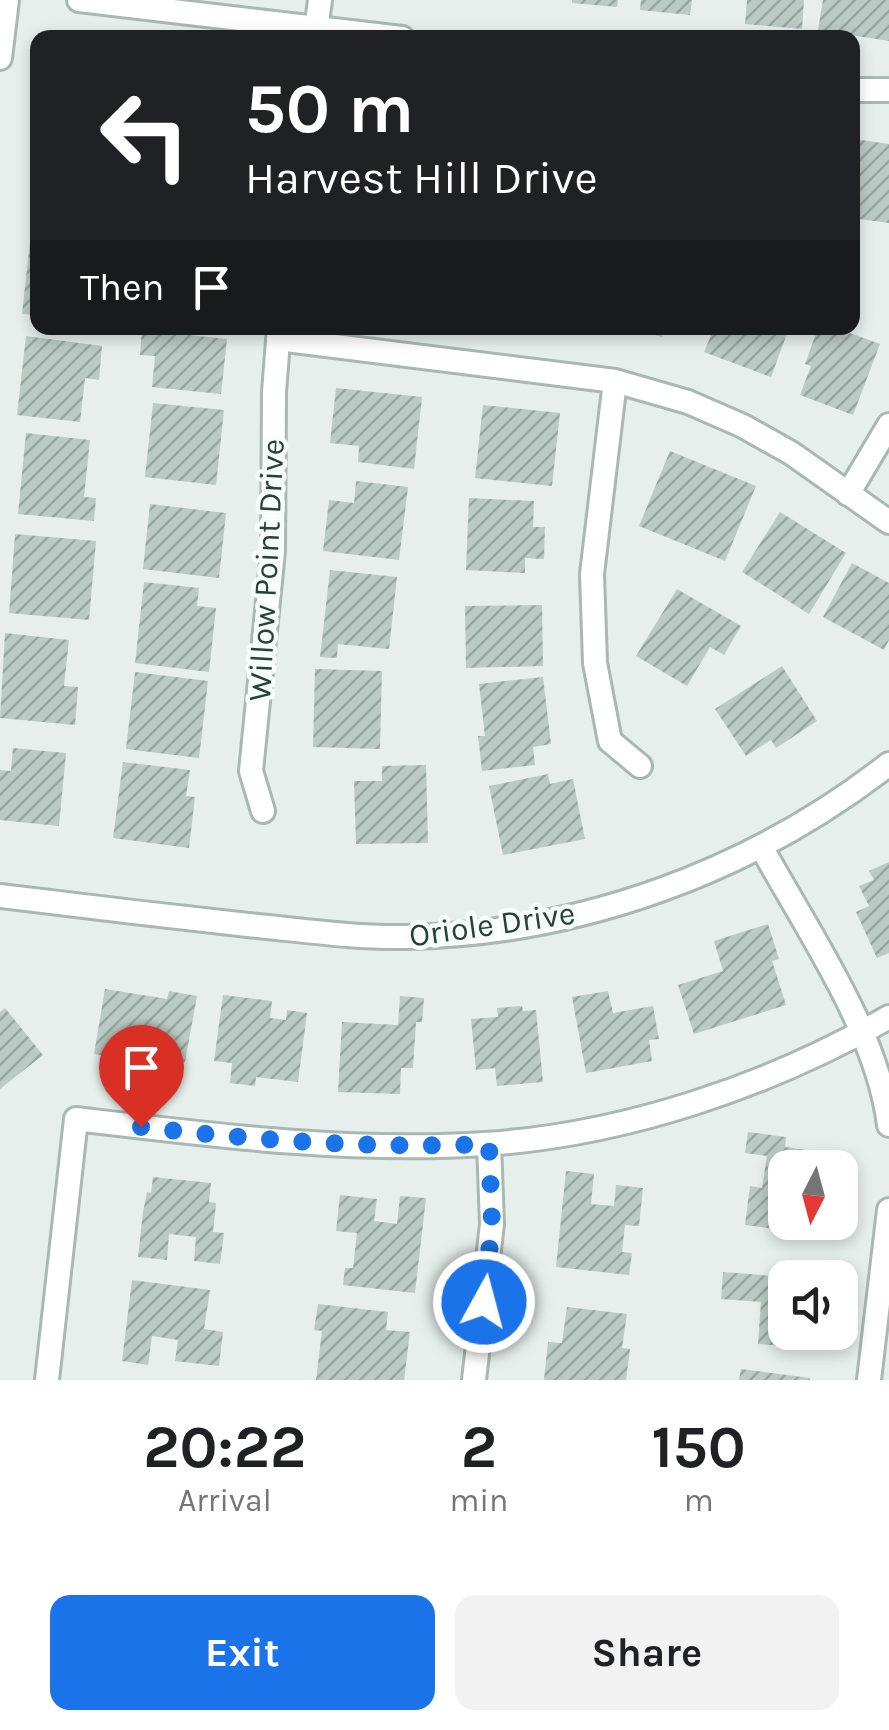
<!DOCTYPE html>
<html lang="en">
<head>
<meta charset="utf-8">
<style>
	:root { --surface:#fff; --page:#f2f2f2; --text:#202124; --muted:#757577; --accent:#1a73e8 }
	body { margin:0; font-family:Karla,sans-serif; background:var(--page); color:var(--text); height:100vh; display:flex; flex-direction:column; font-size:38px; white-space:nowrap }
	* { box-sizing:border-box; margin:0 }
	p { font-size:32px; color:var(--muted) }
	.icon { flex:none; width:55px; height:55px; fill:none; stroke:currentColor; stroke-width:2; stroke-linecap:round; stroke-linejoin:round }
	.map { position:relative; height:1380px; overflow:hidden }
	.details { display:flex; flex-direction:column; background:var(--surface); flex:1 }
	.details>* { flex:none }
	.top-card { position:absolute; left:30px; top:30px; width:830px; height:305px; border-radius:20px; box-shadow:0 5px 15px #0003; background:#202124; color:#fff; overflow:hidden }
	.needle { width:65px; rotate:186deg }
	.fabs { position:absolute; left:768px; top:1150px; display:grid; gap:20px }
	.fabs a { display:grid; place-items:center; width:90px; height:90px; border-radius:20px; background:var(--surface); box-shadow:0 5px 15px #0003; font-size:50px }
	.pin { position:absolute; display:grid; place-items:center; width:85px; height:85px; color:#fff; margin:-102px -42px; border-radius:50% 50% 50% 0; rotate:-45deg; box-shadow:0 0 10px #0007 }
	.pin .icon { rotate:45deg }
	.me { position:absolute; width:110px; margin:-55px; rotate:7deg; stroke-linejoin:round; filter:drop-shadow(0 0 8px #0008) }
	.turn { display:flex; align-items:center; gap:35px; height:210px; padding:0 50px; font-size:45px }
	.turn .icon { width:130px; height:130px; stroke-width:2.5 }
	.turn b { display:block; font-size:70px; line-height:85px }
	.then { display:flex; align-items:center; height:95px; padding:0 50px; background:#0003; gap:20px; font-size:38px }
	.eta { display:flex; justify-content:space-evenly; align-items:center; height:170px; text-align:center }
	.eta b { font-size:60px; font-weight:700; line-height:70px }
	.action { display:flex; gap:20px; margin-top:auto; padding:20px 50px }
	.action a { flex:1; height:115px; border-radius:20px; background:var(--accent); color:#fff; font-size:40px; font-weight:700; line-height:115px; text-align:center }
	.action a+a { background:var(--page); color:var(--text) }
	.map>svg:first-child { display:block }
	.building { fill:url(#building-hatch) }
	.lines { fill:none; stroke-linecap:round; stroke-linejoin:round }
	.minor-casing { stroke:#a8b8b2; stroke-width:28 }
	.minor { stroke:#fff; stroke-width:22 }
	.route { stroke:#1a73e8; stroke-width:18; stroke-dasharray:0 32.4 }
	.labels { text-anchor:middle; stroke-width:9; stroke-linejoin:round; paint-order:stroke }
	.street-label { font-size:32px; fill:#24423a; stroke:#f7fbf9 }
</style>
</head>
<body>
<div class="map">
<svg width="889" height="1380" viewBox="0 0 889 1380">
	<defs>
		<pattern id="building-hatch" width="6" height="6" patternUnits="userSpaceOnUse" patternTransform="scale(2.5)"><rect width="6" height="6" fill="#bbcac4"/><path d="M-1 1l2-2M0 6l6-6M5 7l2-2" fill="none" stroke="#98a6a0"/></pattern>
	</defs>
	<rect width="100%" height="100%" fill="#e6efeb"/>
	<path class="building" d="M 572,0 L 618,0 L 617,7 L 572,3 Z
		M 641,0 L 692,0 L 690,15 L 640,10 Z
		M 747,0 L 804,0 L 802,29 L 745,24 Z
		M 823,0 L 889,0 L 889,41 L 818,30 Z
		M 855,139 L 889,144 L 889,223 L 852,218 Z
		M 30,242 L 38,243 L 38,315 L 22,314 Z
		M 633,328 L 665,328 L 662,337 Z
		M 714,328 L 731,330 L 732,328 L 789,328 L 771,377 L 704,352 Z
		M 818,328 L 836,328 L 880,344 L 853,415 L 800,395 L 811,366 L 805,364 Z
		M 142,330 L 227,339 L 221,394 L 152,387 L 155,356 L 140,355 Z
		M 26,336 L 102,346 L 99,380 L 85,378 L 80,422 L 17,415 Z
		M 336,388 L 422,397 L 414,469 L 358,462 L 359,446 L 330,443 Z
		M 153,403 L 224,410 L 216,485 L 145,477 Z
		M 483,405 L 560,413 L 552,486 L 475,478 Z
		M 26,433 L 90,440 L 84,497 L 96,498 L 94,521 L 18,514 Z
		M 670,451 L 756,486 L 725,561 L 639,526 Z
		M 356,481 L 408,487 L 399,560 L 323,551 L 329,500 L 354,503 Z
		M 469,498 L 534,501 L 533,527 L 545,527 L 544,559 L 525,558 L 525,573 L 466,570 Z
		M 150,504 L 226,513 L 219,578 L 143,569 Z
		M 780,512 L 846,553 L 809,614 L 742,572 Z
		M 15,534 L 96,541 L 89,620 L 9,613 Z
		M 852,563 L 889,583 L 889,640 L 884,650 L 823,617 Z
		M 330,570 L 397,577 L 389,649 L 338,644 L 337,658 L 320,657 Z
		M 144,582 L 199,588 L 197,606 L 216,608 L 209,672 L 135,663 Z
		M 677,589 L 741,626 L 724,655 L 710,647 L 687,686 L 636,656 Z
		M 542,605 L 543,666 L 466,668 L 465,606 Z
		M 5,633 L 69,640 L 64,686 L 78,687 L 75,725 L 0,718 Z
		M 782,666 L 817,721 L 776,748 L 771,740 L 746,756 L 715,709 Z
		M 315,669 L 382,671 L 380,749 L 313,747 Z
		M 135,672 L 208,681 L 199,758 L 126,749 Z
		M 543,677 L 551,744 L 533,747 L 535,765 L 482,771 L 478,736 L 485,736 L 479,684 Z
		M 13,748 L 66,753 L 59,826 L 0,820 L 0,770 L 11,771 Z
		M 123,762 L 190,770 L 186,796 L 195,797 L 189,848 L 113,838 Z
		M 426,765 L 428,843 L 356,844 L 354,781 L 382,781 L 382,766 Z
		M 548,774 L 550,784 L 573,779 L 585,839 L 503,855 L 489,786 Z
		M 889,862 L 889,953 L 877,958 L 856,912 L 869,906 L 859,886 L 874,880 L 869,871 Z
		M 768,924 L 779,959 L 772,961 L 786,1005 L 694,1034 L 678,985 L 723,971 L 714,941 Z
		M 105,989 L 167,999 L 169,991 L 197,996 L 185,1062 L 160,1057 L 159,1065 L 94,1054 Z
		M 608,991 L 613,1013 L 653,1006 L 659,1039 L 649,1040 L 652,1061 L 586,1073 L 572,997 Z
		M 223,995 L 272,1001 L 270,1018 L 286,1020 L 287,1010 L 307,1013 L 298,1082 L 256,1077 L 255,1086 L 230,1083 L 232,1063 L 214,1061 Z
		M 400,996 L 424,998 L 422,1022 L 416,1022 L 413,1068 L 401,1068 L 400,1094 L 338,1092 L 342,1022 L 398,1025 Z
		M 522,1006 L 523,1011 L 536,1010 L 543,1082 L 497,1086 L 495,1068 L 476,1070 L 471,1019 L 498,1017 L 497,1008 Z
		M 5,1008 L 43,1055 L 0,1089 L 0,1012 Z
		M 748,1132 L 786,1137 L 785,1147 L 819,1152 L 817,1168 L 785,1168 L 785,1222 L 828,1222 L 827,1236 L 745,1225 L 750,1186 L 762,1188 L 767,1156 L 745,1153 Z
		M 566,1171 L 594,1174 L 591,1204 L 614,1206 L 616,1185 L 643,1188 L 639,1226 L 625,1225 L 622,1252 L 632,1253 L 629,1275 L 556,1267 Z
		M 153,1177 L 211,1183 L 209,1202 L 216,1203 L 213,1232 L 224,1233 L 220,1264 L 194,1261 L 196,1237 L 169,1234 L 167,1260 L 138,1257 L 143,1212 L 147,1192 L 151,1193 Z
		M 340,1195 L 377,1199 L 374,1221 L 397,1224 L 400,1196 L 426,1198 L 415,1293 L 343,1285 L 345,1268 L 353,1268 L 357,1233 L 336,1231 Z
		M 793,1260 L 817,1261 L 815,1278 L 791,1278 Z
		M 723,1272 L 785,1277 L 785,1332 L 811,1332 L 810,1348 L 758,1344 L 761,1302 L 721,1299 Z
		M 132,1280 L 210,1290 L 204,1329 L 223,1332 L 219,1366 L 175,1361 L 178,1340 L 152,1336 L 148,1365 L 122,1361 Z
		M 318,1304 L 388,1312 L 386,1330 L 410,1332 L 404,1380 L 316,1380 L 322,1331 L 314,1330 Z
		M 567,1307 L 627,1314 L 622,1348 L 630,1349 L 626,1380 L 544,1380 L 548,1342 L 562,1343 Z
		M 741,1369 L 810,1378 L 810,1380 L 739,1380 Z"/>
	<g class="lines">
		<g class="minor-casing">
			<path id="minor" d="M 79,0 L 402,38
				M 315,38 L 320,0
				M 0,58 L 7,0
				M 852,90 L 889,90
				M 278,339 L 615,381 L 688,402 L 743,426 L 791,453 L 889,522
				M 615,381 L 592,574 L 595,663 L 610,741 L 640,766
				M 848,494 L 889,425
				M 263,811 L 251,771 L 273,551 L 274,392 L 279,328
				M 762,848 C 808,932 877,1030 889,1125
				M 0,896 C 83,906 165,916 248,925 C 301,930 353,938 406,937 C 581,934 752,871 889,764
				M 47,1380 L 76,1119 C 211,1135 349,1153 485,1144 C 624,1135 769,1086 889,1017
				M 474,1380 L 492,1224 L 489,1144
				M 869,1380 L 889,1210"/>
		</g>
		<use href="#minor" class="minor"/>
	</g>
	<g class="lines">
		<path class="route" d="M 141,1127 C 256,1140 373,1149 489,1144 L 492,1224 L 484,1302"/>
	</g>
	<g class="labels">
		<g class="street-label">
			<text transform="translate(266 570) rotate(-87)" y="11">Willow Point Drive</text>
			<text transform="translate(492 924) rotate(-8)" y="11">Oriole Drive</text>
		</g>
	</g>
</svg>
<div class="fabs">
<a><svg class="needle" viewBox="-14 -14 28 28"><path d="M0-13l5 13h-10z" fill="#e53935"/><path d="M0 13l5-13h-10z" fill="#757577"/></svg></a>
<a><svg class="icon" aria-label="sound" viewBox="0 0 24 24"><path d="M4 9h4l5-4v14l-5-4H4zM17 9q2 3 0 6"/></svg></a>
</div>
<div class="pin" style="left:141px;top:1127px;background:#d93025"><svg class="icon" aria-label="arrive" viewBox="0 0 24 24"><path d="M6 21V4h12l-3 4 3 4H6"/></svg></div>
<svg class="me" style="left:484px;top:1302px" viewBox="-20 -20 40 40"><circle r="17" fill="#1a73e8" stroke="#fff" stroke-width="3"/><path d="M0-11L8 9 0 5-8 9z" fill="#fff"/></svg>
<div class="top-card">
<div class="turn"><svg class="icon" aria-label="left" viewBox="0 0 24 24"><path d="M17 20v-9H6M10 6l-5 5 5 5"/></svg><div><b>50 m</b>Harvest Hill Drive</div></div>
<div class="then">Then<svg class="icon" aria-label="arrive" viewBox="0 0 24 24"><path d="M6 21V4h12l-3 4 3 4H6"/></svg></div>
</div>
</div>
<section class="details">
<div class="eta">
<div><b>20:22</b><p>Arrival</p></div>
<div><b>2</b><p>min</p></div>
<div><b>150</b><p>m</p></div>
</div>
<div class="action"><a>Exit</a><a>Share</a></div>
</section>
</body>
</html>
